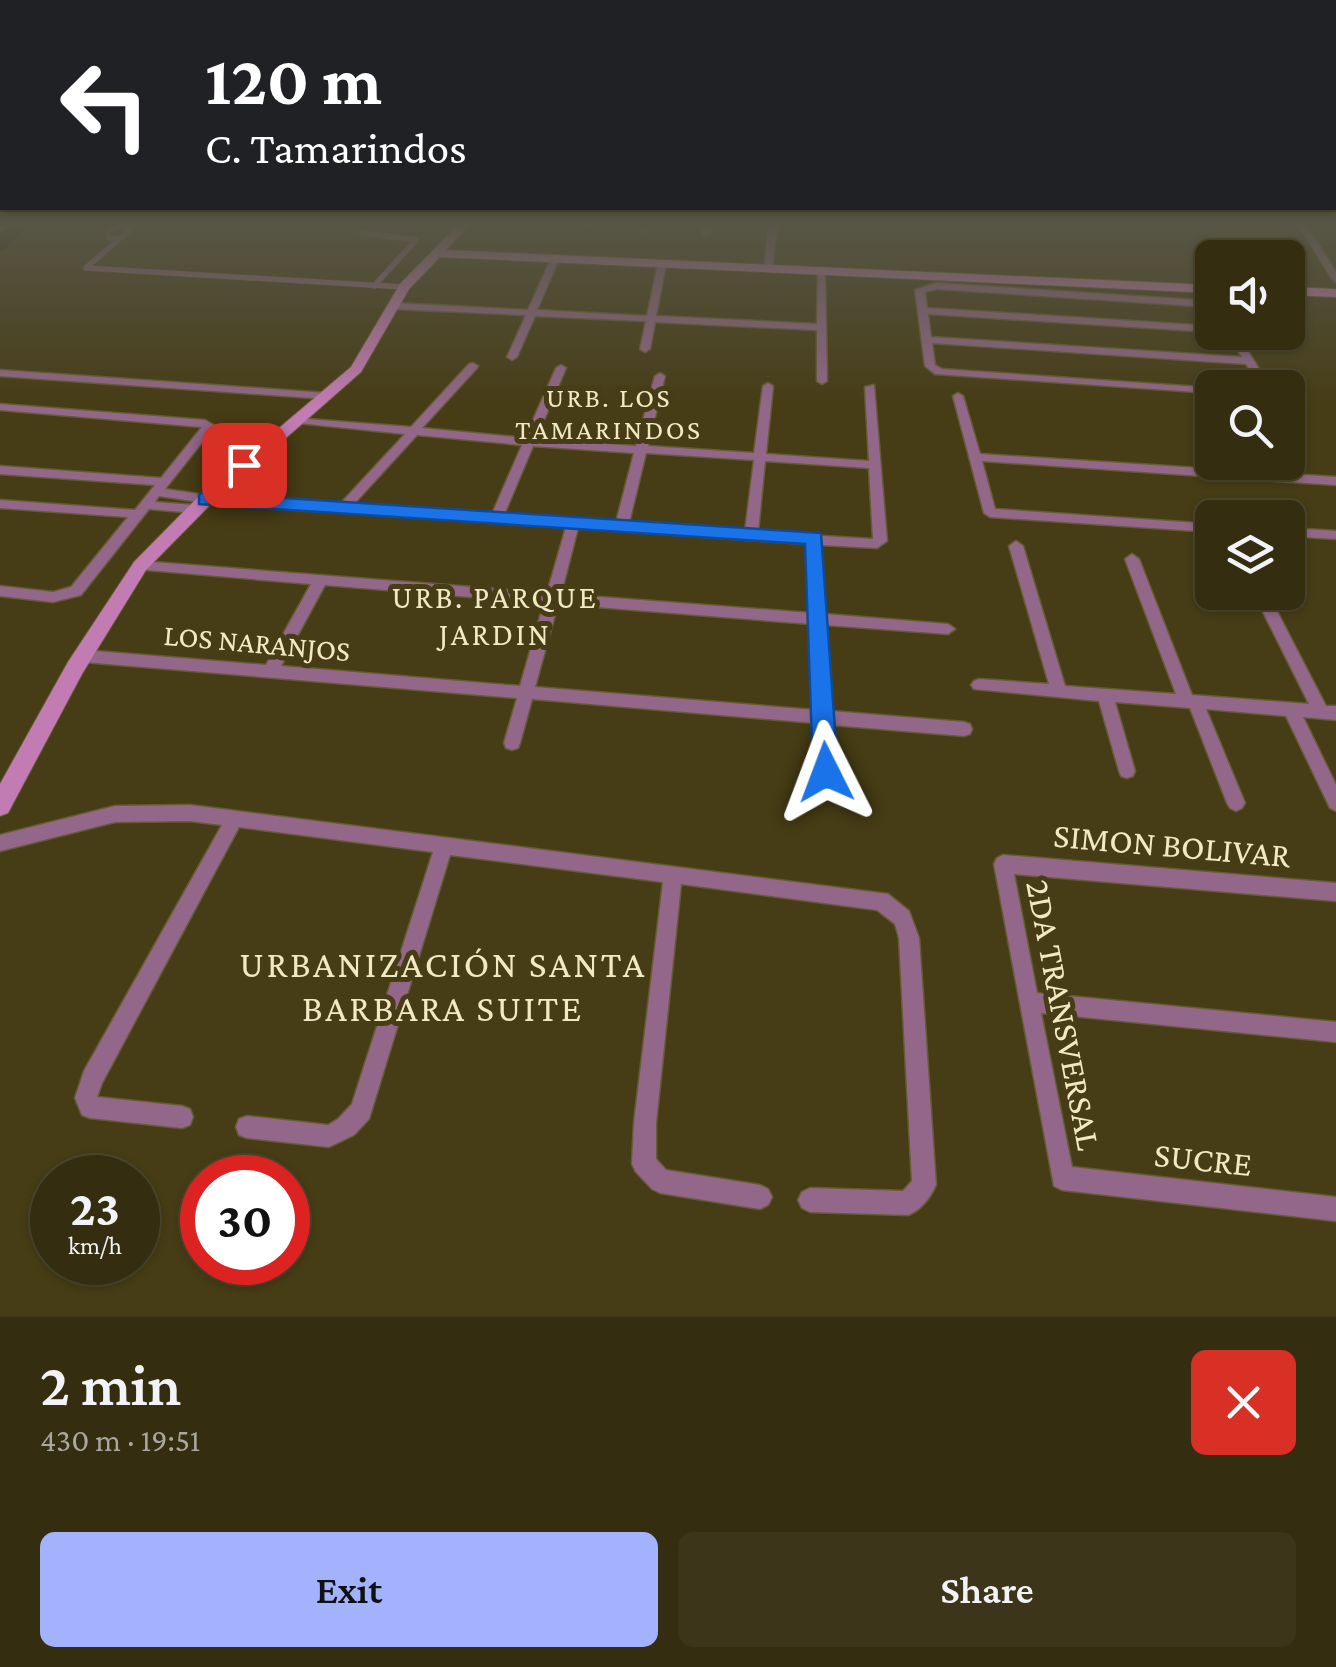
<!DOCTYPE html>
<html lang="en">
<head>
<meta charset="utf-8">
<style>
	:root { --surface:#342d10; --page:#3c3519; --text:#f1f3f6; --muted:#a9a89f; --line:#4e4930; --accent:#a3b2fd }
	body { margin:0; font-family:"Crimson Pro",serif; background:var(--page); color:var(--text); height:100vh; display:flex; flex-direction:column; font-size:38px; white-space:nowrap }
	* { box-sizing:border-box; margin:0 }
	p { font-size:32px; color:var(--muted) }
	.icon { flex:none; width:55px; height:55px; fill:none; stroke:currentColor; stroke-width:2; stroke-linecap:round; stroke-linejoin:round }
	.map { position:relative; height:1317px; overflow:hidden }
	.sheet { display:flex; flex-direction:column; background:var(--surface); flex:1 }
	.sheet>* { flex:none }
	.hud { position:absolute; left:0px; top:0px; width:1338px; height:210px; box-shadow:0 2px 8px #0004,0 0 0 2px var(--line); background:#202124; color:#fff; overflow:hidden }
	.tools { position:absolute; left:1195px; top:240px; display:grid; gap:20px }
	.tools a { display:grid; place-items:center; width:110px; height:110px; border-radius:15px; background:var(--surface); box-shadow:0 2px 8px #0004,0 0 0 2px var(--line); font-size:50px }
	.speed { position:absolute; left:30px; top:1155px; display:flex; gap:20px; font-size:50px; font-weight:700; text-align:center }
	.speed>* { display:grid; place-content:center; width:130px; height:130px; border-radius:50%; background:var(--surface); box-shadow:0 2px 8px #0004,0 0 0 2px var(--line); line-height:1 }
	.speed small { font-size:25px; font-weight:400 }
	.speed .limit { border:15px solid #d22; background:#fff; color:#111 }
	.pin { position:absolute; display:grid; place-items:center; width:85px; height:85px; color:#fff; margin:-42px; border-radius:20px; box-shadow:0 5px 15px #0006 }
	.me { position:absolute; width:110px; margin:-55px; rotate:357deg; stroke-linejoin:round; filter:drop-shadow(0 0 8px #0008) }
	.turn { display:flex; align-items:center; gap:35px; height:210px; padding:0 40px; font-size:45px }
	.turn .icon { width:130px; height:130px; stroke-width:2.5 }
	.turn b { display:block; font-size:70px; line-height:85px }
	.round { display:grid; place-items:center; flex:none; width:105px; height:105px; border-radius:15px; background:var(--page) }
	.summary { display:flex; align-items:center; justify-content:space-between; height:170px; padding:0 40px }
	h1 { font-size:60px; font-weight:600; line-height:75px }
	.button { display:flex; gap:20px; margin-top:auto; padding:20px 40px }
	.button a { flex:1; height:115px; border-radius:15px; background:var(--accent); color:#111; font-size:40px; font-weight:600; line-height:115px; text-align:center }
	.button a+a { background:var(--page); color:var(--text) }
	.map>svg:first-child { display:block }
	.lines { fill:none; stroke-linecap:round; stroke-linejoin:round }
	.river { fill:#25200c; fill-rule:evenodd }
	.lane-casing { stroke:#655b34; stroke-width:6 }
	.street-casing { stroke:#655b34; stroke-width:3 }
	.secondary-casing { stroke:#655b34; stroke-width:2 }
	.lane { stroke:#936789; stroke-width:5 }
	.street { fill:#936789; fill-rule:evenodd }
	.secondary { fill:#c37cb3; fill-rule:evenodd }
	.route { fill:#1a73e8; stroke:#114b97; stroke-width:2.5 }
	.labels { text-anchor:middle; stroke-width:10; stroke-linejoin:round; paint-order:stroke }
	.far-neighbourhood-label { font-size:28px; letter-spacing:2.5px; fill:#f1e8c4; stroke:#463c15 }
	.street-label { font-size:30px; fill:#f1e8c4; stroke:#463c15 }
	.neighbourhood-label { font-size:32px; letter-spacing:2.5px; fill:#f1e8c4; stroke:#463c15 }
	.near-street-label { font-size:35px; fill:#f1e8c4; stroke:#463c15 }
	.near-neighbourhood-label { font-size:38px; letter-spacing:2.5px; fill:#f1e8c4; stroke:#463c15 }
</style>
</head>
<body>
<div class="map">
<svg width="1336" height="1317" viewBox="0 0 1336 1317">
	<rect width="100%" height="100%" fill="#463c15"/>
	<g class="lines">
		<path class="river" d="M 9,224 L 27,224 L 6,249 L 0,250 L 0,234 Z"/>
		<g class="lane-casing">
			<path id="lane" d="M 362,233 L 416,240 L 374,286
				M 116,239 L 109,238 L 108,231 L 122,225 L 133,227 L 86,268 L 404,287"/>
		</g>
		<g class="street-casing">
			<path id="street" d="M 0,224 L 3,224 L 4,229 L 0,231 Z
				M 582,224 L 590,224 L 585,228 L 581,226 Z
				M 642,224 L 650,224 L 647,232 L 640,230 Z
				M 705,224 L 713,224 L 710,234 L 706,236 L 702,234 Z
				M 769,224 L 777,224 L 772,268 L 768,271 L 764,268 Z
				M 1298,224 L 1306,224 L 1336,272 L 1336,282 L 1332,279 Z
				M 555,256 L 559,259 L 537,310 L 647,316 L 658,264 L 662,261 L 666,264 L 656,316 L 817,324 L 818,271 L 825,269 L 827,381 L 822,384 L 817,381 L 817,330 L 655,322 L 650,349 L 645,352 L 640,349 L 646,321 L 535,316 L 517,357 L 512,360 L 507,357 L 526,315 L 394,309 L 389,306 L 394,303 L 528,310 L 551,259 Z
				M 936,283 L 1212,301 L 1212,307 L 936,289 L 925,292 L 927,308 L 1212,326 L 1212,332 L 928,314 L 931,337 L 1242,357 L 1226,332 L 1236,332 L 1271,388 L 1260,388 L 1246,364 L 932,343 L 935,365 L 942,369 L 1215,388 L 1212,388 L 1212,393 L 935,374 L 925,366 L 915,290 Z
				M 473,363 L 478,366 L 477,368 L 422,428 L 525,438 L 556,368 L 561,365 L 566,368 L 536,439 L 636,446 L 655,376 L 660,373 L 665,376 L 648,446 L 754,453 L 763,386 L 768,383 L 773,386 L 766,454 L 869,461 L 865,387 L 874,385 L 887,541 L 877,548 L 821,545 L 825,614 L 948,624 L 955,629 L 948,634 L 826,625 L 831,711 L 964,722 L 970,724 L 972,729 L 970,734 L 964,736 L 832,725 L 834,773 L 832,778 L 826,780 L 820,778 L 818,773 L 815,723 L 532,699 L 520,743 L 518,748 L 512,750 L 506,748 L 504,743 L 517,698 L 83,662 L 78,660 L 76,656 L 78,652 L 83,650 L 266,665 L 311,584 L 135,569 L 133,566 L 135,563 L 140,561 L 547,593 L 566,527 L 206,503 L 159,496 L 155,502 L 195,505 L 201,509 L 195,513 L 149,509 L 81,595 L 53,602 L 0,596 L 0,586 L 53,592 L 71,587 L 128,517 L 0,508 L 0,500 L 135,510 L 155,485 L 0,474 L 0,466 L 161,478 L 202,427 L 0,410 L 0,404 L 205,420 L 215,426 L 165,489 L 206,495 L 340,504 L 405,434 L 298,423 L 294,422 L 294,418 L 411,427 L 469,364 ZM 417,435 L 522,445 L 492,514 L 353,505 ZM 533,446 L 634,453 L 616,522 L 580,520 L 574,517 L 569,519 L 504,515 ZM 646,453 L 754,460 L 745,531 L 629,523 ZM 765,461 L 869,468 L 873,539 L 758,532 ZM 578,528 L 808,544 L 811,613 L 561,594 ZM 325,585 L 544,603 L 520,686 L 281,666 ZM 558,604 L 811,624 L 815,710 L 535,687 Z
				M 0,370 L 327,393 L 332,396 L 327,399 L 0,376 Z
				M 958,393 L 963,396 L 980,454 L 1336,477 L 1336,485 L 982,461 L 995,509 L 1212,524 L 1212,532 L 990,517 L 984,513 L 953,396 Z
				M 1288,528 L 1336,531 L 1336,539 L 1288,536 Z
				M 1016,541 L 1023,546 L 1065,686 L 1176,694 L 1125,559 L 1132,554 L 1139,559 L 1192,695 L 1309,704 L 1253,592 L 1267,592 L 1326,706 L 1336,706 L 1336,720 L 1303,717 L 1336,785 L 1336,811 L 1330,808 L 1286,716 L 1206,709 L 1245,803 L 1242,808 L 1236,811 L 1230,808 L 1227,803 L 1190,708 L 1115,702 L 1135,771 L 1133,776 L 1127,778 L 1121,776 L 1119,771 L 1099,701 L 974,689 L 971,685 L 974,681 L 979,679 L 1049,684 L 1009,546 Z
				M 190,805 L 888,894 L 909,911 L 919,938 L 936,1185 C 930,1198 921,1210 908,1215 L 810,1212 L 802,1208 L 798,1200 L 802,1192 L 810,1188 L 903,1191 L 912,1181 L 899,938 L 895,924 L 877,910 L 681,884 L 656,1123 L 656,1159 L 666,1170 L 760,1185 L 768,1189 L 772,1197 L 768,1205 L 760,1209 L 660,1193 L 652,1189 L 636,1172 L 632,1164 L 634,1123 L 663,882 L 450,855 L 369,1119 L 354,1135 L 329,1147 L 247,1138 L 239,1135 L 236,1127 L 239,1119 L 247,1116 L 328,1125 L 338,1119 L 352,1104 L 433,852 L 239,827 L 102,1083 L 97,1097 L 182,1106 L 190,1109 L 193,1117 L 190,1125 L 182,1128 L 90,1118 L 82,1115 L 75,1098 L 84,1071 L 222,825 L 190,821 L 115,822 L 0,851 L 0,835 L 115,806 Z
				M 1003,855 L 1336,883 L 1336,901 L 1014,874 L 1037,993 L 1336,1022 L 1336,1042 L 1041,1013 L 1072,1167 L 1336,1197 L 1336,1221 L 1062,1190 L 1054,1186 L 994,864 L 997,858 Z"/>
		</g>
		<g class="secondary-casing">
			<path id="secondary" d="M 459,224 L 470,224 L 446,250 L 1212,285 L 1212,293 L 440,257 L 409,289 L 361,372 L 212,503 L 146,570 L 82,674 L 8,813 L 0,816 L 0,784 L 68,662 L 134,562 L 200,495 L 351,367 L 400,284 Z
				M 1288,287 L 1336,289 L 1336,297 L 1288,295 Z"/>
		</g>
		<use href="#lane" class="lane"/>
		<use href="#street" class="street"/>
		<use href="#secondary" class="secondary"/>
	</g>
	<linearGradient id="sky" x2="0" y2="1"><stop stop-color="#26210c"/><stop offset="0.55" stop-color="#575646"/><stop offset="1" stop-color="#575646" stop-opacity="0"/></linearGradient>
	<rect width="1336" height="408" fill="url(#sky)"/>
	<path class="route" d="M 244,460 L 254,465 L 223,494 L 821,533 L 838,772 L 835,780 L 826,784 L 816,780 L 813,772 L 805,544 L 199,504 L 199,495 Z"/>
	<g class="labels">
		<g class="far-neighbourhood-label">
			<text x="609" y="407">URB. LOS<tspan x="609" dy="32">TAMARINDOS</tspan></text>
		</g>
		<g class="street-label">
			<text transform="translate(257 643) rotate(5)" y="10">LOS NARANJOS</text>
		</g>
		<g class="neighbourhood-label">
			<text x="495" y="608">URB. PARQUE<tspan x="495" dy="37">JARDIN</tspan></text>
		</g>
		<g class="near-street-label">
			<text transform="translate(1172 845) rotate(5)" y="12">SIMON BOLIVAR</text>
			<text transform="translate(1064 1015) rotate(79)" y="12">2DA TRANSVERSAL</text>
			<text transform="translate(1203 1159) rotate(6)" y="12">SUCRE</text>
		</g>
		<g class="near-neighbourhood-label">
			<text x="443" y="977">URBANIZACIÓN SANTA<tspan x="443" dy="44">BARBARA SUITE</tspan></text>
		</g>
	</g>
</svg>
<div class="tools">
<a><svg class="icon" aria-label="sound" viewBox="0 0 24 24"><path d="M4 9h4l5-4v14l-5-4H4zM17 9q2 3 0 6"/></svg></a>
<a><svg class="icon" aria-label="search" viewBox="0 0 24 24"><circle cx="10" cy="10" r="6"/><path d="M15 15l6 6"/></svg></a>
<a><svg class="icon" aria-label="layers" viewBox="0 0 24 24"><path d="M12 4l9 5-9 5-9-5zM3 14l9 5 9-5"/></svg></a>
</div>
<div class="speed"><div>23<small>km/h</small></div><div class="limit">30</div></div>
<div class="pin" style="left:244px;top:465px;background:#d93025"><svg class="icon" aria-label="arrive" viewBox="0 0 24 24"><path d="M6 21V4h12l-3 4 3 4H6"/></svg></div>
<svg class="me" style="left:826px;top:772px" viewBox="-20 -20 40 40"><path d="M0-17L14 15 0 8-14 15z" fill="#1a73e8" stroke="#fff" stroke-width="4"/></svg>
<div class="hud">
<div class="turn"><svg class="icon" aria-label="left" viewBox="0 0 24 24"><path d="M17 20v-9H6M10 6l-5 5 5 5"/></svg><div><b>120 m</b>C. Tamarindos</div></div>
</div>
</div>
<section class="sheet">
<div class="summary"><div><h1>2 min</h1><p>430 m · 19:51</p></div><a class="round" style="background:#d93025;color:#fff"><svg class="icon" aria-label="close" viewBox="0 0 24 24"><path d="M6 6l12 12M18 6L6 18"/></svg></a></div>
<div class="button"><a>Exit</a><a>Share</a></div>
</section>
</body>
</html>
